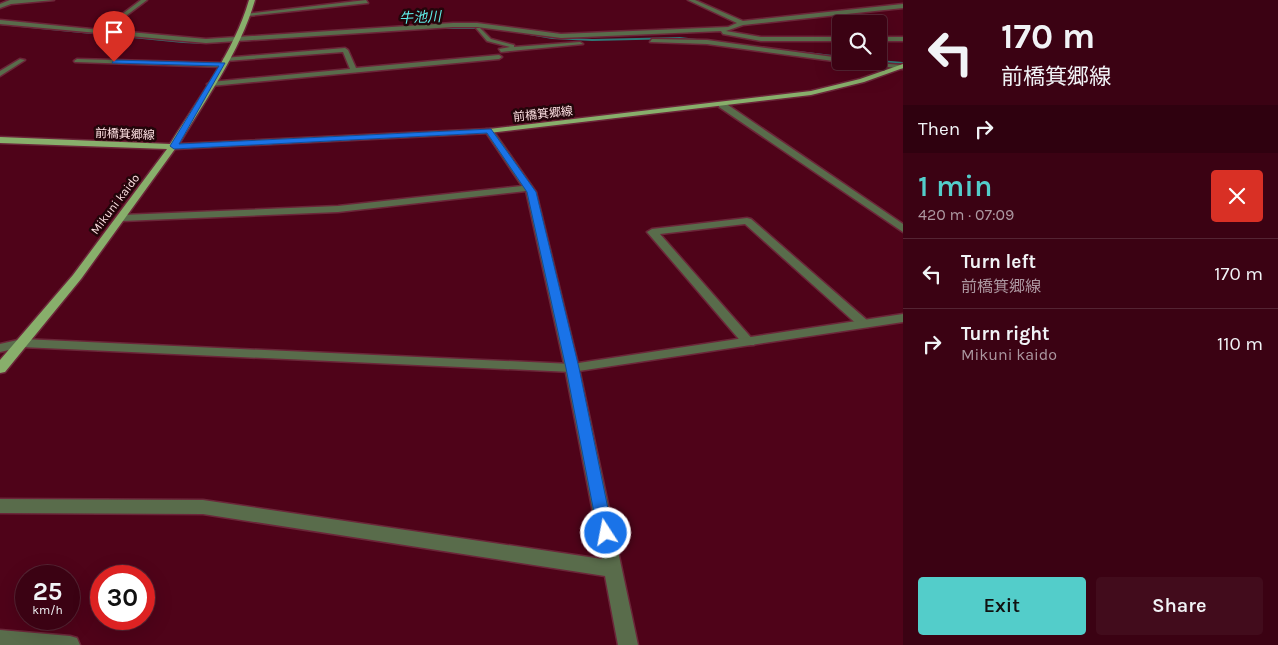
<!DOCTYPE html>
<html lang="en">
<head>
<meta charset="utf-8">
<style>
	:root { --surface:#3b0213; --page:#420c1c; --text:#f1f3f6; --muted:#ac97a0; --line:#542433; --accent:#53cdca }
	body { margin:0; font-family:Karla,"Noto Sans JP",sans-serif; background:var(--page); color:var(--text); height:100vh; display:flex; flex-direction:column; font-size:19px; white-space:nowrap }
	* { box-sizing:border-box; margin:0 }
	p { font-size:16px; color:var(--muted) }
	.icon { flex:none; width:28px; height:28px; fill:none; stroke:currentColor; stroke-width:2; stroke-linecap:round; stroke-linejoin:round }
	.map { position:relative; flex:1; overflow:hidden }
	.details { display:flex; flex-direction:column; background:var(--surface); width:375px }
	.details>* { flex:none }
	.top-card { background:#3b0213; color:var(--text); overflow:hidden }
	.tools { position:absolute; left:832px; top:15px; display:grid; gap:10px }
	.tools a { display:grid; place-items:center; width:55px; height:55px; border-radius:5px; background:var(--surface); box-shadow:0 5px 20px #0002,0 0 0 1px var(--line); font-size:25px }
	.speed { position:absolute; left:15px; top:565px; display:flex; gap:10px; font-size:25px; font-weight:700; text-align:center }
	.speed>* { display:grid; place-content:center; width:65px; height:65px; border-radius:50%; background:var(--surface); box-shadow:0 5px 20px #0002,0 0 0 1px var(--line); line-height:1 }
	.speed small { font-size:12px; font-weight:400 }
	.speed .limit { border:8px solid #d22; background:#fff; color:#111 }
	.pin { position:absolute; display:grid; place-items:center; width:42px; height:42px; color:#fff; margin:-51px -21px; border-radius:50% 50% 50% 0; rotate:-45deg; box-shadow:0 0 5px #0007 }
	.pin .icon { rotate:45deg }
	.me { position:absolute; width:55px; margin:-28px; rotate:349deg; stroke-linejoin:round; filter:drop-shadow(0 0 4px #0008) }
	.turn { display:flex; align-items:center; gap:18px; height:105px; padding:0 15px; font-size:22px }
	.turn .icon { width:65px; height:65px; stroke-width:2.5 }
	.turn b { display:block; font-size:35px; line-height:42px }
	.then { display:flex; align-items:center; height:48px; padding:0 15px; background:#0003; gap:10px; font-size:19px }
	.round { display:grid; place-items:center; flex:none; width:52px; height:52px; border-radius:5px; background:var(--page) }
	.summary { display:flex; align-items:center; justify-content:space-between; height:85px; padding:0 15px }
	h1 { font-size:30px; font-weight:600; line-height:38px; color:var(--accent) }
	.action { display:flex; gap:10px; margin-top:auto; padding:10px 15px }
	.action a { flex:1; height:58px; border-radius:5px; background:var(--accent); color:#111; font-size:20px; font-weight:600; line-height:58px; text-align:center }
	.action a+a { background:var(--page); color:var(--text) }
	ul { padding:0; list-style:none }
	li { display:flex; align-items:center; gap:15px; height:70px; padding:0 15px; border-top:1px solid var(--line) }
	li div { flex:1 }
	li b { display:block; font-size:19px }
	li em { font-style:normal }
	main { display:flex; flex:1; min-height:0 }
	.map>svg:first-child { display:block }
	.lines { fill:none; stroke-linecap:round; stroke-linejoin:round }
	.stream { fill:#2f7977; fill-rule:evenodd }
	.minor-casing { stroke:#6b2639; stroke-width:3 }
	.tertiary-casing { stroke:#6b2639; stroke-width:3 }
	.primary-casing { stroke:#6b2639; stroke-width:3 }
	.minor { fill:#596c4b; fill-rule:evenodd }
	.tertiary { fill:#596c4b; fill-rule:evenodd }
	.primary { fill:#88af6b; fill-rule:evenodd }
	.route { fill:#1a73e8; stroke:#114b97 }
	.labels { text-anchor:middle; stroke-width:5; stroke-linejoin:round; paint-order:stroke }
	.far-street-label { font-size:12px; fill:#fcdfe1; stroke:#23050a }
	.far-water-label { font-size:14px; font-style:italic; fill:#5fece8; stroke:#23050a }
</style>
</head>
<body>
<main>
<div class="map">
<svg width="903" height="645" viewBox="0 0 903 645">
	<rect width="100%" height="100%" fill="#4f0319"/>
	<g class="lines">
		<path class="stream" d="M 0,23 L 183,41 L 205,42 L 269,38 L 271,39 L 269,40 L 205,44 L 183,43 L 0,25 Z
			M 434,27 L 491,27 L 493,28 L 491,29 L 433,29 Z
			M 519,31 L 552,37 L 592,39 L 680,37 L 841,56 L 841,58 L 680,39 L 592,41 L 552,39 L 518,33 Z
			M 879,60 L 903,62 L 903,64 L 877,62 Z"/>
		<g class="minor-casing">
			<path id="minor" d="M 10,0 L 54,0 L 11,4 L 0,8 L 0,4 Z
				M 141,0 L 147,0 L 107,30 L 206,39 L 453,23 L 477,23 L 561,34 L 728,27 L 737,23 L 688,0 L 695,0 L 743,21 L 903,4 L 903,8 L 743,25 L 726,31 L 761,37 L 841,37 L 841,41 L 761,41 L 723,34 L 721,31 L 561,38 L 477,27 L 453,27 L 206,43 L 0,24 L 0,20 L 101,30 Z
				M 366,0 L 368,3 L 248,16 L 245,14 Z
				M 476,28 L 480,28 L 491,39 L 514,45 L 514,47 L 580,42 L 583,44 L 501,52 L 499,49 L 510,47 L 487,41 Z
				M 879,37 L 903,37 L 903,41 L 879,41 Z
				M 652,39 L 707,40 L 841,58 L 841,61 L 843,61 L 841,62 L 707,44 L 650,42 Z
				M 345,48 L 348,50 L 356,68 L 499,55 L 502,57 L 499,59 L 211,86 L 207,84 L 211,82 L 350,69 L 343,52 L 226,61 L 223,59 L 224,58 Z
				M 20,59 L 25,60 L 0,76 L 0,71 Z
				M 77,59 L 223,63 L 226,65 L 223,67 L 75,62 L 74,61 Z
				M 855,61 L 901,65 L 903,69 L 858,63 Z
				M 719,103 L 725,103 L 903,224 L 903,232 L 719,107 Z
				M 486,129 L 492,129 L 536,192 L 579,368 L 638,645 L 618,645 L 605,576 L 203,514 L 0,513 L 0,499 L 203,500 L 602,559 L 565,368 L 526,191 L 338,212 L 122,221 L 117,218 L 122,215 L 338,206 L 522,186 L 485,131 Z
				M 747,218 L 751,219 L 868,321 L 870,324 L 868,327 L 860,327 L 745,224 L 660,234 L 755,342 L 754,345 L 744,345 L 647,232 L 652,229 Z
				M 22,339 L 28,343 L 27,346 L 0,352 L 0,344 Z
				M 0,630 L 70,636 L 77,638 L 80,645 L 0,645 Z"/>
		</g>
		<g class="tertiary-casing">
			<path id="tertiary" d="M 903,314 L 903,322 L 572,372 L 22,347 L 16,343 L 22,339 L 572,364 Z"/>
		</g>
		<g class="primary-casing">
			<path id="primary" d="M 249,0 L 255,0 C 240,52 206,99 179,144 L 489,129 L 811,91 L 860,79 L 903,64 L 903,68 L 864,82 L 811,95 L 489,133 L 175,149 L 81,279 L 5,372 L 0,373 L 0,360 L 73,275 L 167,149 L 0,143 L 0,137 L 170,144 C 198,99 234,52 249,0 Z"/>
		</g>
		<use href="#minor" class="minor"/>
		<use href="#tertiary" class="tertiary"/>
		<use href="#primary" class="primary"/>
	</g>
	<path class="route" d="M 114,60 L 225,63 L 179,144 L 491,129 L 536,192 L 579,368 L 613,533 L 611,537 L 606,539 L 600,537 L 598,533 L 566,368 L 527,192 L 487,133 L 174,149 L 170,146 L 219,66 L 112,63 Z"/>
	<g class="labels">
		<g class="far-street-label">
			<text transform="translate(543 114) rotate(-6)" y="4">前橋箕郷線</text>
			<text transform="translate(125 134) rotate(2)" y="4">前橋箕郷線</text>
			<text transform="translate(115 204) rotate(-53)" y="4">Mikuni kaido</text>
		</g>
		<g class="far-water-label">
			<text transform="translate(420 17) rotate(-3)" y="5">牛池川</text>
		</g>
	</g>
</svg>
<div class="tools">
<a><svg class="icon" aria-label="search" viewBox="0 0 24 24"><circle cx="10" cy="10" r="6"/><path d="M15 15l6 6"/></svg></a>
</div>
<div class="speed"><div>25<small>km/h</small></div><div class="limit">30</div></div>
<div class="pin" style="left:114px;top:62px;background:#d93025"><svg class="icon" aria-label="arrive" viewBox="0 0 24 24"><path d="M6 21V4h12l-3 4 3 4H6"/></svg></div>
<svg class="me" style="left:606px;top:533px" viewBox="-20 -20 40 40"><circle r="17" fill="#1a73e8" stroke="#fff" stroke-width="3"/><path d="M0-11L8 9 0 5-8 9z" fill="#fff"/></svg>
</div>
<section class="details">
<div class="top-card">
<div class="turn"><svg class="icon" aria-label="left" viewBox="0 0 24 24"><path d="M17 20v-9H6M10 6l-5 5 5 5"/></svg><div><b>170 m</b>前橋箕郷線</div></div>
<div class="then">Then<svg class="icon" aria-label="right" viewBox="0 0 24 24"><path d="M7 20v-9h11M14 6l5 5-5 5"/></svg></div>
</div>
<div class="summary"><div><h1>1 min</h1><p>420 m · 07:09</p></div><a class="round" style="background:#d93025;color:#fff"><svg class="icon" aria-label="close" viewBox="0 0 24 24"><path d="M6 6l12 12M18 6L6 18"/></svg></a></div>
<ul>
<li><svg class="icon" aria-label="left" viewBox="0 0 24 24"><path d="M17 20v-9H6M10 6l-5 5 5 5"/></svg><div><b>Turn left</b><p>前橋箕郷線</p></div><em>170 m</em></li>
<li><svg class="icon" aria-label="right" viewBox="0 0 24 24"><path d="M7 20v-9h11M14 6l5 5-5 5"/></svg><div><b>Turn right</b><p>Mikuni kaido</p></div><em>110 m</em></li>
</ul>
<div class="action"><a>Exit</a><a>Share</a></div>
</section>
</main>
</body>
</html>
